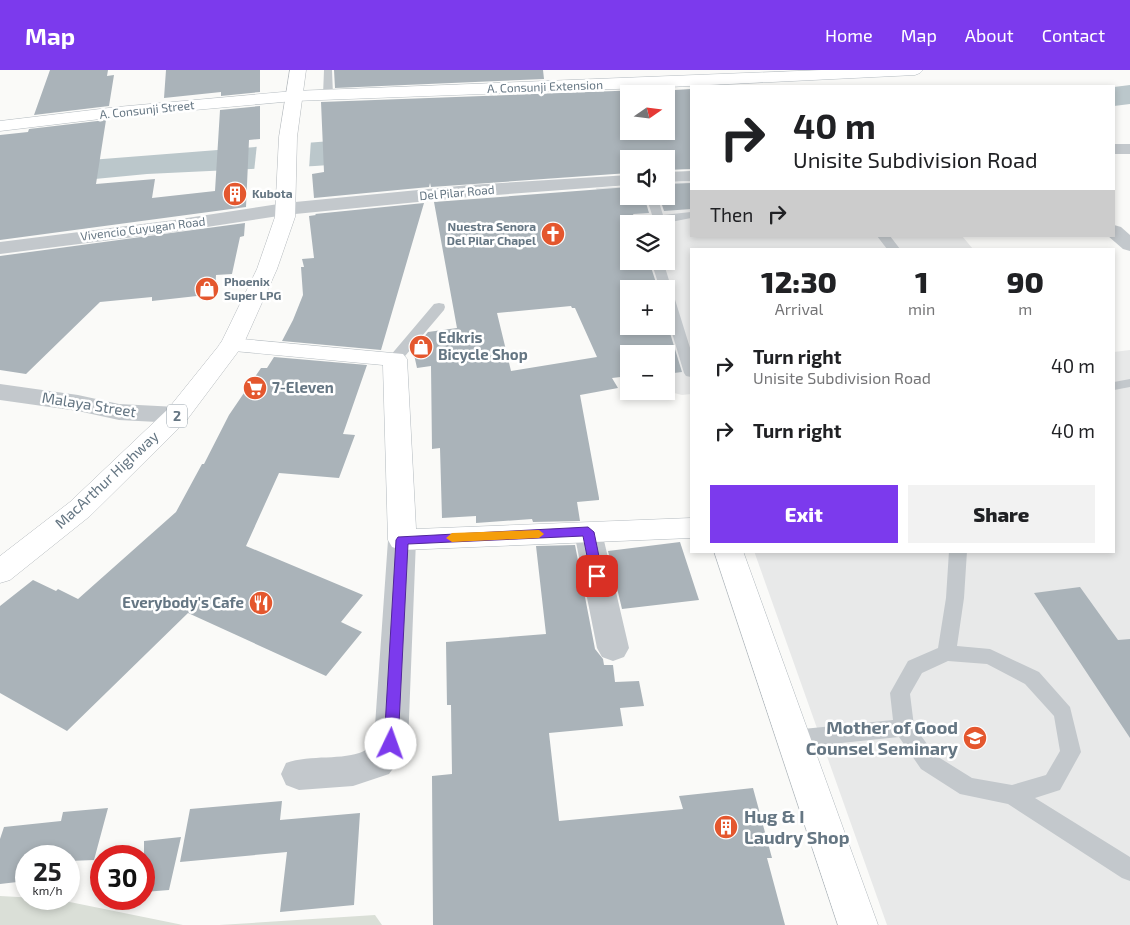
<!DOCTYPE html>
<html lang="en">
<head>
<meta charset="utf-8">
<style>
	:root { --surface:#fff; --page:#f2f2f2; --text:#202124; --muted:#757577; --accent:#7c3aed }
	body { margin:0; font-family:"Exo 2",sans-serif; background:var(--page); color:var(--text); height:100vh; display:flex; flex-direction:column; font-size:19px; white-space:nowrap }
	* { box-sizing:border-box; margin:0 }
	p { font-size:16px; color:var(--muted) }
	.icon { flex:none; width:28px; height:28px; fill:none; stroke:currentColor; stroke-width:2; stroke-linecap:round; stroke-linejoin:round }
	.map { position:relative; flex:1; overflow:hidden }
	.side { position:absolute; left:690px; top:178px; width:425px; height:305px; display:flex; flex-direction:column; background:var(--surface); border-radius:0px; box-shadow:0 2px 8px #0003 }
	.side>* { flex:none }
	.guide { position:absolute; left:690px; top:15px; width:425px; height:152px; border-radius:0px; box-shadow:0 2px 8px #0003; background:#fff; color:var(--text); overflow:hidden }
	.needle { width:32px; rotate:76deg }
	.controls { position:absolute; left:620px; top:15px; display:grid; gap:10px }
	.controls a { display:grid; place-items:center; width:55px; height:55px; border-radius:0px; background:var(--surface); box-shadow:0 2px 8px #0003; font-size:25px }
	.speed { position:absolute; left:15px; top:775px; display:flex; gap:10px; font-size:25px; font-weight:700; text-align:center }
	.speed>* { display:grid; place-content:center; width:65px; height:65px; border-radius:50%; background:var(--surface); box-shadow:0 2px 8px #0003; line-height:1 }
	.speed small { font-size:12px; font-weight:400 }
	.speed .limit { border:8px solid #d22; background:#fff; color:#111 }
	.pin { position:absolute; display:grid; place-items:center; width:42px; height:42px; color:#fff; margin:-21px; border-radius:10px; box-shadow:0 2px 8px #0006 }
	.me { position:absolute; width:55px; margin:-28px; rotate:3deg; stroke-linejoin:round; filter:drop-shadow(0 0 4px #0008) }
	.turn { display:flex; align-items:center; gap:18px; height:105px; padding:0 20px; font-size:22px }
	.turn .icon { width:65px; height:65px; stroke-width:2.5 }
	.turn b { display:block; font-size:35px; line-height:42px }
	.then { display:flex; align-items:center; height:48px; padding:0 20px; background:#0003; gap:10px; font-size:19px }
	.eta { display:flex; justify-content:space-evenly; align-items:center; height:85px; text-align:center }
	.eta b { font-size:30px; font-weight:800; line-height:35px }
	.action { display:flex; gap:10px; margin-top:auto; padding:10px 20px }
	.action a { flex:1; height:58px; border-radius:0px; background:var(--accent); color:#fff; font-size:20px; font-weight:800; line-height:58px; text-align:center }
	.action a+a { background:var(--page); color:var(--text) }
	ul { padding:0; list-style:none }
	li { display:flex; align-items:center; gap:15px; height:65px; padding:0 20px }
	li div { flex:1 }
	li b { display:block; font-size:19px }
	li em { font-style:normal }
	header { display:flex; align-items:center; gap:30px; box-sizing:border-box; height:70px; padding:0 25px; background:var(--accent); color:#fff }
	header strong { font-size:24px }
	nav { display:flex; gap:28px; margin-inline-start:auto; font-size:18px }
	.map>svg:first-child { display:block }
	.built { fill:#e8e9e9; fill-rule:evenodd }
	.green { fill:#dadfd7 }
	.water { fill:#bbc7cb }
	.pier { fill:#fafaf8 }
	.building { fill:#aab3b9; fill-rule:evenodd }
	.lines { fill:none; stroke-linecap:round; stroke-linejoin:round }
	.secondary-casing { stroke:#b3babf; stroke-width:1 }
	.highway-casing { stroke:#b4b9bd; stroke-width:1 }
	.lane { fill:#c3c8cc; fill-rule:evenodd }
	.street { fill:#c3c8cc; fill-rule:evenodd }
	.secondary { fill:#fff; fill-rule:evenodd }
	.highway { fill:#fff; fill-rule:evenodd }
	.route { fill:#7c3aed; stroke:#51269a }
	.slow { fill:#f59e0b }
	.labels { text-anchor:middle; stroke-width:5; stroke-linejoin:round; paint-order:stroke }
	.far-street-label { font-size:12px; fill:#657683; stroke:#fff }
	.far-poi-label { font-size:12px; font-weight:bold; fill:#657683; stroke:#fff; text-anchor:start }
	.shield { fill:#fff; stroke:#939fa8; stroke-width:1 }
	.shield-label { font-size:14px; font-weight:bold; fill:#657683 }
	.poi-label { font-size:15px; font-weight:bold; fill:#657683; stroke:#fff; text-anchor:start }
	.street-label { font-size:15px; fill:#657683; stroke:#fff }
	.near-poi-label { font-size:18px; font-weight:bold; fill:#657683; stroke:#fff; text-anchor:end }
</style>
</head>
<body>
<header>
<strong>Map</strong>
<nav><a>Home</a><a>Map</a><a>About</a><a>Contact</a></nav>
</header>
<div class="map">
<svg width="1130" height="855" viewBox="0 0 1130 855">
	<rect width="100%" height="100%" fill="#fafaf8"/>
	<path class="built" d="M 691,111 L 691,166 L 962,166 L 973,179 L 691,179 L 691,324 L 682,325 L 666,321 L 666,219 L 629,219 L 596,118 L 629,116 L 629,126 L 666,126 L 666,113 ZM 629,154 L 666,154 L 666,191 L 629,191 Z
		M 1130,280 L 1130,855 L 887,855 L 754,481 L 1114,481 L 1114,282 Z"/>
	<path class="green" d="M 0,826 L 55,829 L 183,855 L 0,855 Z
		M 375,845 L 382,855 L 219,855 Z"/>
	<path class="water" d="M 1130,15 L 1130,34 L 1114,36 L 1114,17 Z
		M 691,50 L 691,69 L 315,96 L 147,104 L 32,115 L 0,101 L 90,90 L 331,71 L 666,61 L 666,52 Z"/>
	<path class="pier" d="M 311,70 L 309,99 L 254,102 L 257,74 Z"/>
	<path class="building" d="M 50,0 L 108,0 L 107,6 L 114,5 L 109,36 L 34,45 Z
		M 166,0 L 260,0 L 260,22 L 221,26 L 221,22 L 164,28 Z
		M 334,0 L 543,0 L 544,9 L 335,18 Z
		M 691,19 L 691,99 L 666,100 L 666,89 L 629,89 L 629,103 L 431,117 L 430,113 L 429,117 L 314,128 L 312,104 L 324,102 L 321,32 L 642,20 L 643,22 ZM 629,24 L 666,24 L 666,61 L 629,61 Z
		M 260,36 L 260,69 L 249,70 L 246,137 L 0,170 L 0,65 L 28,62 L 29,59 L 106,50 L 96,114 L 155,109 L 152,128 L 215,121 L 220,40 Z
		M 691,113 L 691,139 L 664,141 L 659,126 L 666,126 L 666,114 Z
		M 629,117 L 629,126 L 644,126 L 649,143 L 633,144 L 637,154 L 629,154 L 629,191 L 649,191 L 658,219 L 629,219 L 629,256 L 666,256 L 666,250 L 682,302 L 666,304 L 666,284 L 629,284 L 629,306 L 612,308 L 618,318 L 580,325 L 599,428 L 599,430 L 577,432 L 580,451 L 533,452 L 532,449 L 476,453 L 476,446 L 442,448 L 440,378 L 432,379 L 431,296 L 417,298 L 413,280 L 428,262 L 457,258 L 434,132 ZM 571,236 L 572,238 L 575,238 L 597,287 L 511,301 L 497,243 Z
		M 424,133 L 381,280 L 282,271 L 293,250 L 303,225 L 301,197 L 304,197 L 302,189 L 314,188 L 309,146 L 316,145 L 315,144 Z
		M 245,153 L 244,166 L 240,167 L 232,204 L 216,205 L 215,224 L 152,231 L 152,227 L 100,232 L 26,304 L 0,300 L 0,186 Z
		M 274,287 L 367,295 L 343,364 L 355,365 L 339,408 L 279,403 L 246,476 L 363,525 L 341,552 L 362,562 L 326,606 L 188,543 L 67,661 L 0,623 L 0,536 L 33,510 L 56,521 L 58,519 L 78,529 L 176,442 L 202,394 L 204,394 L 229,345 L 261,298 L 267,298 Z
		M 680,472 L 699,530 L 622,539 L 608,481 Z
		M 575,475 L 595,579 L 603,589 L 604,595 L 613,595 L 615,612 L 639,611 L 644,636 L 620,638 L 623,656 L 549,663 L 559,751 L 683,739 L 679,726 L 753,718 L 772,788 L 767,788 L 785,855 L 433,855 L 432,706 L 452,704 L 451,635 L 447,635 L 446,572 L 546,564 L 536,476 Z
		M 1080,517 L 1118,570 L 1130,569 L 1130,668 L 1034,523 Z
		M 282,731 L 280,750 L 360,743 L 354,835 L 280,842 L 287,782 L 180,792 L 190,739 Z
		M 108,738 L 94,790 L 69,791 L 69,786 L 26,786 L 26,811 L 0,814 L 0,769 L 4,757 L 61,751 L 63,742 Z
		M 181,767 L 169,820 L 144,822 L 144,771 Z"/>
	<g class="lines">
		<g class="secondary-casing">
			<path id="secondary" d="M 822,0 L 923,0 L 920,3 L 915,5 L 669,17 L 294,31 L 117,47 L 0,61 L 0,51 L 117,37 L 294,21 Z
				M 231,268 L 403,284 L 407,289 L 416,459 L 691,448 L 691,468 L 402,480 L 392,477 L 388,470 L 383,295 L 223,280 L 219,275 L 223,270 Z
				M 714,481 L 743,481 L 878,855 L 838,855 Z"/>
		</g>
		<g class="highway-casing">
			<path id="highway" d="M 290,0 L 306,0 L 297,67 L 295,147 L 277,199 L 243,275 L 186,351 L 90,446 L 10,510 L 0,513 L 0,486 L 70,432 L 168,339 L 221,273 L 257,199 L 275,147 L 279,67 Z"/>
		</g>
		<path class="lane" d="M 324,0 L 332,0 L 333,25 L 328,28 L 323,25 Z
			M 646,126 L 657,126 L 663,145 L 691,142 L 691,148 L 661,154 L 648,154 L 653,148 Z
			M 877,166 L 890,166 L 900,179 L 887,179 Z
			M 651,191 L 663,191 L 691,281 L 691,307 L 686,306 L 684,303 L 666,243 L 666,219 L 660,219 Z
			M 439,233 L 444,234 L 445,237 L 444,240 L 400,292 L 390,292 L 388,289 L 390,286 L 434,234 Z
			M 1130,309 L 1130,317 L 1114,320 L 1114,312 Z
			M 949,481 L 967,481 L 964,528 L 957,576 L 990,579 L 1039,602 L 1070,637 L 1081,682 L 1060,720 L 1035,728 L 1130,787 L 1130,811 L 1122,808 L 1008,734 L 960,724 L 921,699 L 899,667 L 793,678 L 786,675 L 783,669 L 786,663 L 793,660 L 893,650 L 890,623 L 908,591 L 938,578 L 946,528 ZM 948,591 L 987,594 L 1025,614 L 1054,646 L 1060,681 L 1046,705 L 1012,715 L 972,708 L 935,685 L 914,656 L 910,624 L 922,603 Z"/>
		<path class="street" d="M 1114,74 L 1130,74 L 1130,84 L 1114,84 Z
			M 691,101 L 691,111 L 666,112 L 666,102 Z
			M 629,105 L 629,115 L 469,127 L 285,145 L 174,162 L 0,184 L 0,172 L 174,150 L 285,133 L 469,115 Z
			M 1114,155 L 1121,157 L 1130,165 L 1130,181 L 1123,179 L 1108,166 L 1114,166 Z
			M 0,314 L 78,325 L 119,334 L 177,337 L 186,339 L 190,345 L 186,351 L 177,353 L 119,350 L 78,341 L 0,330 Z
			M 588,452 L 598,455 L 602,462 L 629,578 L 624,587 L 613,591 L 602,587 L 597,578 L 574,462 L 578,455 Z
			M 402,460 L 412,463 L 416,470 L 408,674 L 403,685 L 389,704 L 353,716 L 299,720 L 286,715 L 281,704 L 286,693 C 311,684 343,691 364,681 C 368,679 371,673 374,670 L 388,470 L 392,463 Z"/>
		<use href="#secondary" class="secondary"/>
		<use href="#highway" class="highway"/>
	</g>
	<path class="route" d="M 588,457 L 594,462 L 603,506 L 601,509 L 593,509 L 591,506 L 583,466 L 408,474 L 398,674 L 396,678 L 391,680 L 386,678 L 384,674 L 396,470 L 398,467 Z"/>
	<path class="slow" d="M 539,460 L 544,464 L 539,468 L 452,472 L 446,468 L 452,463 Z"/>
	<defs>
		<g id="building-disc" transform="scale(1.25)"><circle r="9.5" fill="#e4572e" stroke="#fff"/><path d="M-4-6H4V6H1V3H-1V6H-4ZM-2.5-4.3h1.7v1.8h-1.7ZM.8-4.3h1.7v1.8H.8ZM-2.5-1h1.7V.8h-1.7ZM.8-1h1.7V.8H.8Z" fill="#fff"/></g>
		<g id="church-disc" transform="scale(1.25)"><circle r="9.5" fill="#e4572e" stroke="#fff"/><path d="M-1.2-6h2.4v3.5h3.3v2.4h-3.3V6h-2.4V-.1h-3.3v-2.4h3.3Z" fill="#fff"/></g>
		<g id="shop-disc" transform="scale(1.25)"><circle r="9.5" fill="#e4572e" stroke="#fff"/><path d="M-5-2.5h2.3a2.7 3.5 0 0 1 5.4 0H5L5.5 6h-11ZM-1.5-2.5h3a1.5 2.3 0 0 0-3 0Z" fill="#fff"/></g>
		<g id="supermarket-disc" transform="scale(1.25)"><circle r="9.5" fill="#e4572e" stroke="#fff"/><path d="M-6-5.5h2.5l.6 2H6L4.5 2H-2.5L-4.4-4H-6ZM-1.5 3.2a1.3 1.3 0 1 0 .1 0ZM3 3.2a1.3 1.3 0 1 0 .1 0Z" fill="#fff"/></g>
		<g id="restaurant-disc" transform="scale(1.25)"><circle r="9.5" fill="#e4572e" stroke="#fff"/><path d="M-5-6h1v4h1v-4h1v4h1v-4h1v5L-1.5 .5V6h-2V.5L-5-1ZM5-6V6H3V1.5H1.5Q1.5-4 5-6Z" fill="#fff"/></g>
		<g id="university-disc" transform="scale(1.25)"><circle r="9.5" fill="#e4572e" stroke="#fff"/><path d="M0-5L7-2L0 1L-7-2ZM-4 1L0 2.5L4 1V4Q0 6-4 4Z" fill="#fff"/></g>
	</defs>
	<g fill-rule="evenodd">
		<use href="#building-disc" x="235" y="124"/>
		<use href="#church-disc" x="553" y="164"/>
		<use href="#shop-disc" x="207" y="219"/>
		<use href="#shop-disc" x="421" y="277"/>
		<use href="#supermarket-disc" x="255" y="318"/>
		<use href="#restaurant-disc" x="261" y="533"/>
		<use href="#university-disc" x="975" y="668"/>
		<use href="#building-disc" x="726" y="757"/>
	</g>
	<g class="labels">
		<g class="far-street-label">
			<text transform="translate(545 17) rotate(-2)" y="4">A. Consunji Extension</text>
			<text transform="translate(147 40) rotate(-6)" y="4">A. Consunji Street</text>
			<text transform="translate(457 123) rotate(-5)" y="4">Del Pilar Road</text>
			<text transform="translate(143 159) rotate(-7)" y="4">Vivencio Cuyugan Road</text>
		</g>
		<g class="far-poi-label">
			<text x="252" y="128">Kubota</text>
			<text x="536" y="161" text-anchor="end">Nuestra Senora<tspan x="536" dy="14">Del Pilar Chapel</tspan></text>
			<text x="224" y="216">Phoenix<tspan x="224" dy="14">Super LPG</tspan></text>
		</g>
		<rect class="shield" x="167" y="334.5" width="20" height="23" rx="4"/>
		<g class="shield-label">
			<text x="177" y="351">2</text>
		</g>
		<g class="poi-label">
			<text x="438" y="273">Edkris<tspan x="438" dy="17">Bicycle Shop</tspan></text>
			<text x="272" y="323">7-Eleven</text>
			<text x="244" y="538" text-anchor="end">Everybody's Cafe</text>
		</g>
		<g class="street-label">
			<text transform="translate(89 335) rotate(9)" y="5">Malaya Street</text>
			<text transform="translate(107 410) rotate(-43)" y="5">MacArthur Highway</text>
		</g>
		<g class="near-poi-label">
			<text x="958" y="664">Mother of Good<tspan x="958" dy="21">Counsel Seminary</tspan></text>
			<text x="744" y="753" text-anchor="start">Hug &amp; I<tspan x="744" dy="21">Laudry Shop</tspan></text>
		</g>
	</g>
</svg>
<div class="controls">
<a><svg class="needle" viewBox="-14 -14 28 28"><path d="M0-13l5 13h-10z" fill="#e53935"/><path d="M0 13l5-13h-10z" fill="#757577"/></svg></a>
<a><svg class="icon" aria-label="sound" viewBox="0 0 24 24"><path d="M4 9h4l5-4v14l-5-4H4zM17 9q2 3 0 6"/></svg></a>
<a><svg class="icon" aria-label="layers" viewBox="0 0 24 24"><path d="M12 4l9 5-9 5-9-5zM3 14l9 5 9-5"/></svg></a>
<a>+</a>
<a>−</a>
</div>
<div class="speed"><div>25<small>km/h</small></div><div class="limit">30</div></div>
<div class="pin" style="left:597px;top:506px;background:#d93025"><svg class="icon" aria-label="arrive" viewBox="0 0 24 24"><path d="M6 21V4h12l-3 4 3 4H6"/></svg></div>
<svg class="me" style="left:391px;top:674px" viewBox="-20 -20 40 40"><circle r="19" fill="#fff"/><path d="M0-13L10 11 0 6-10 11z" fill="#7c3aed"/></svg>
<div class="guide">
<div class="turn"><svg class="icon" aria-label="right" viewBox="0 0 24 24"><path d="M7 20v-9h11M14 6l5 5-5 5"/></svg><div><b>40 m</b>Unisite Subdivision Road</div></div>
<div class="then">Then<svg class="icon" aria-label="right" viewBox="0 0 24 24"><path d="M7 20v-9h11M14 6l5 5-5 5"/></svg></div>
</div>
<section class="side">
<div class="eta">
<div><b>12:30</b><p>Arrival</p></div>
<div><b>1</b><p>min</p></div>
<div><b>90</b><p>m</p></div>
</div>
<ul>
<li><svg class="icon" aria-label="right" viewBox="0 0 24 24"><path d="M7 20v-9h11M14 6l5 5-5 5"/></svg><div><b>Turn right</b><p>Unisite Subdivision Road</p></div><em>40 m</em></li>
<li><svg class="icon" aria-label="right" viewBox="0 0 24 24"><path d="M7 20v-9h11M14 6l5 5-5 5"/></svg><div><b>Turn right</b></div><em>40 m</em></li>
</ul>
<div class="action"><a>Exit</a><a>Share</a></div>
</section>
</div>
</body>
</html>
